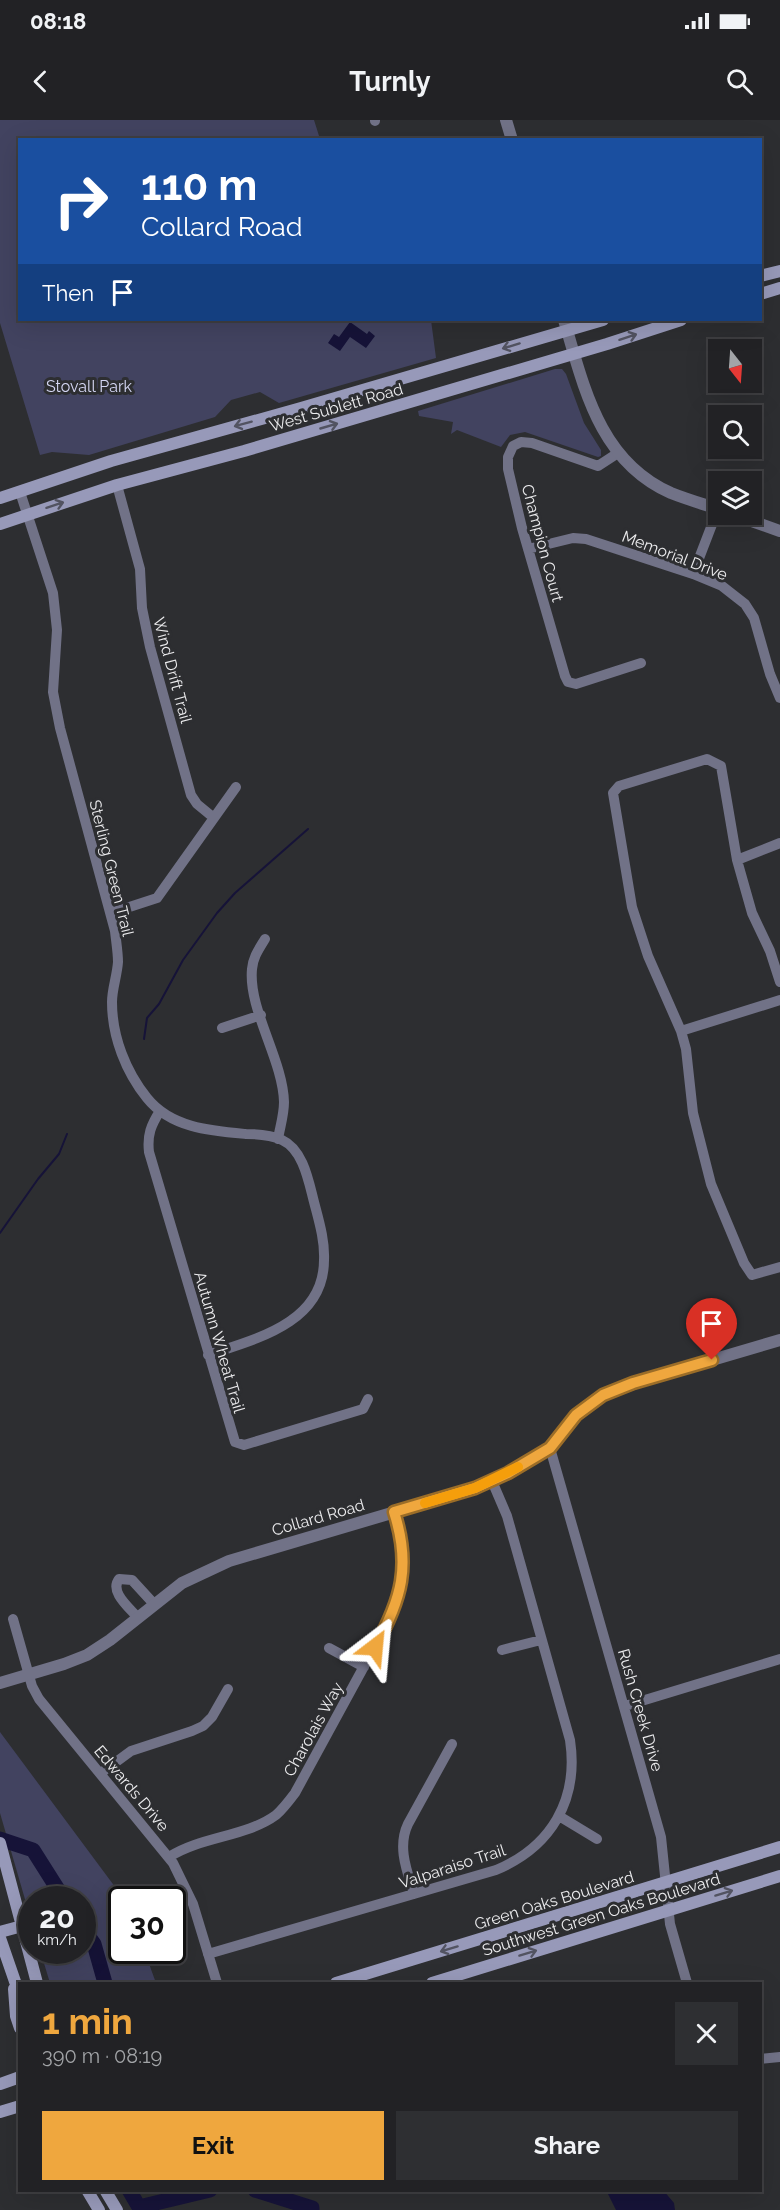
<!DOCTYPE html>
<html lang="en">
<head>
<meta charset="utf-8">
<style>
	:root { --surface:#222225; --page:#2e2f32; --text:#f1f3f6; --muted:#a2a4a7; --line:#3f3f42; --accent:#efa73e }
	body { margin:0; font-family:Raleway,sans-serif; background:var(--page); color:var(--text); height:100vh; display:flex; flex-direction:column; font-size:22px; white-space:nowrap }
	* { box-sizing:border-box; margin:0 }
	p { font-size:20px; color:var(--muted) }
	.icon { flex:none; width:33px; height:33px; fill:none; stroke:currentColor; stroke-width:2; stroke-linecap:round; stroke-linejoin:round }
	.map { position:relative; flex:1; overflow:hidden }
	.drawer { position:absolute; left:18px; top:1862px; width:744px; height:210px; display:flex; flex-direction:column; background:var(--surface); border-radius:0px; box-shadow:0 6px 24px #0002,0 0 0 2px var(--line) }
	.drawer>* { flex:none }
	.banner { position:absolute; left:18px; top:18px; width:744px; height:183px; border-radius:0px; box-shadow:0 6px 24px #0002,0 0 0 2px var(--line); background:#1a4fa0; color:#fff; overflow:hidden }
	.needle { width:39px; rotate:163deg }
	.fabs { position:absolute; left:708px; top:219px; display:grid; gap:12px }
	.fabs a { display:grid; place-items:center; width:54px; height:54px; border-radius:0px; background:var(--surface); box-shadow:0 6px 24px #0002,0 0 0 2px var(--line); font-size:30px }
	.speed { position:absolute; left:18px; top:1766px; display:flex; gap:12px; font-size:30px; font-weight:700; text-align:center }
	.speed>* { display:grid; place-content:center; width:78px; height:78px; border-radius:50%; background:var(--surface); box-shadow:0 6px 24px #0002,0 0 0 2px var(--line); line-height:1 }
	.speed small { font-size:15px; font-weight:400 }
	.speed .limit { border:3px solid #111; border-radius:9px; background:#fff; color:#111 }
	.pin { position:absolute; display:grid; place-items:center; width:51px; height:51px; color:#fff; margin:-62px -26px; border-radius:50% 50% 50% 0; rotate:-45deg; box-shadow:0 0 6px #0007 }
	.pin .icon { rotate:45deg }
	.me { position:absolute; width:66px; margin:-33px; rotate:29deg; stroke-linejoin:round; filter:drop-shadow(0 0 4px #0008) }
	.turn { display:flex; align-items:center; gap:21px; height:126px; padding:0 24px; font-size:27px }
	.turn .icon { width:78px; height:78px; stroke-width:2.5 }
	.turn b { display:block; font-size:42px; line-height:51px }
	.then { display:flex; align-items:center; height:57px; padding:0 24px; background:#0003; gap:12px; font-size:22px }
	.round { display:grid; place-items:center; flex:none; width:63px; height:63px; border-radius:0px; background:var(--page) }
	.head { display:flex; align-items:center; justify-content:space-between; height:102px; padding:0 24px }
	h1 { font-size:36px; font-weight:700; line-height:45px; color:var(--accent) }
	.primary-button { display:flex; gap:12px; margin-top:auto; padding:12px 24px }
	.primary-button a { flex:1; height:69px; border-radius:0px; background:var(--accent); color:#111; font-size:24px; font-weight:700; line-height:69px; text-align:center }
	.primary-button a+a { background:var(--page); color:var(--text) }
	.status { display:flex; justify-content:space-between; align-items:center; height:42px; padding:0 30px; background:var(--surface); direction:ltr }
	.status svg { height:16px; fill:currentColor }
	header { display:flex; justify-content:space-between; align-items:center; height:78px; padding:0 24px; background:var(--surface); font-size:27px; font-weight:700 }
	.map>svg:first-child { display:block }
	.green { fill:#424360 }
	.water { fill:#161338 }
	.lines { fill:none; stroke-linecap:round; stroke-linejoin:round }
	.stream { stroke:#161338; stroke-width:2 }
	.river { stroke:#161338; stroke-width:15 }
	.minor { stroke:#717287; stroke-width:10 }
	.tertiary { stroke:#717287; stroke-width:12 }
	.secondary { stroke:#9799b9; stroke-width:12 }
	.oneway { stroke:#525361 }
	.route-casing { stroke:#9b6d28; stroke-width:15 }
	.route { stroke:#efa73e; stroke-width:10 }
	.slow { stroke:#f59e0b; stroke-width:10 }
	.labels { text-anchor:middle; stroke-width:6; stroke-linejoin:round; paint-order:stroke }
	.park-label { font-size:16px; fill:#d4d6f3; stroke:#2d2e31 }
	.street-label { font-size:16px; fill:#ececee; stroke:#2d2e31 }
</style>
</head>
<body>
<div class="status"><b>08:18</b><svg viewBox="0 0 49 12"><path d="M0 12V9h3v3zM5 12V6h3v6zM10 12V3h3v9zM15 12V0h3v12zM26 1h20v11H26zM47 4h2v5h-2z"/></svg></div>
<header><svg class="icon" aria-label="back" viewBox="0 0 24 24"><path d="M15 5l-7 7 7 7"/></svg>Turnly<svg class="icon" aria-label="search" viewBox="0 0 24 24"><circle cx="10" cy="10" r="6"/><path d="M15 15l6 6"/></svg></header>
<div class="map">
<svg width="780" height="2090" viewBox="0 0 780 2090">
	<rect width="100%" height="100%" fill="#2d2e31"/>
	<path class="green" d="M 0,0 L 314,0 L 320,19 L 20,20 L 20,200 L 431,200 L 436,238 L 279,283 L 260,272 L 231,280 L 215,297 L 89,335 L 52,332 L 40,335 L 0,203 Z
		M 555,249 L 562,249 L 566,254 L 584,303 L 601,330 L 601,336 L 598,337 L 525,312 L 510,315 L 501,327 L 457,310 L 451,314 L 453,302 L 419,296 L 418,291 Z
		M 0,1612 L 124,1779 L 122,1779 L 122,1830 L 144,1830 L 156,1863 L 50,1863 L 40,1830 L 82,1830 L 82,1779 L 32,1779 L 31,1800 L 0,1693 Z"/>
	<path class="water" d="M 350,202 L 367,214 L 369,211 L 375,216 L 366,228 L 350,217 L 340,231 L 328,223 L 334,214 L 339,217 Z
		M 606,2070 L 663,2070 L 674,2083 L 675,2090 L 616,2090 Z"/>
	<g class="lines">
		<path class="stream" d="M 144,919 L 147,898 L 159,884 L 183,840 L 217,793 L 235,773 L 308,709
			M 0,1113 L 38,1059 L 59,1034 L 67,1014"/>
		<path class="river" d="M 0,1719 L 33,1730 L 64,1779
			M 82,1807 L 94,1824 L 105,1863
			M 129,2070 L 139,2087 L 210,2070
			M 255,2070 L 312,2088 L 312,2090"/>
		<path class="minor" d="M 375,0 L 375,1
			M 618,333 L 598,346 L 532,323 L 521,322 L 513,326 L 508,337 L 508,349 L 522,408 L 565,556 L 568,562 L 576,564 L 641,543
			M 117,365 L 140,449 L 142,488 L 150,527 L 191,675 L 197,684 L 214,698
			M 20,372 L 53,473 L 57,510 L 53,572 L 60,608 L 115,811 C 116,821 118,832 118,842 C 117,856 112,869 112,882 C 112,917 126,952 147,978 C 171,1008 211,1011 246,1014 C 258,1014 271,1015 282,1020 C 302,1029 308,1058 313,1078 C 318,1098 325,1119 324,1140 C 324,1203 256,1219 208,1235
			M 528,429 L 573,418 L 586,419 L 693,454 L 722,466 L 745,484 L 754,498 L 770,554 L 780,578
			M 693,454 L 718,389
			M 737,740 L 780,723
			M 111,793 L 157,778 L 236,667
			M 265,819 C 259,829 253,837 252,849 C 248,889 283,940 284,982 C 284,995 280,1007 278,1019
			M 780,862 L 770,831 L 752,793 L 737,740 L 721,646 L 707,639 L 619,666 L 613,673 L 632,787 L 648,836 L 681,911 L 686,929 L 693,993 L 711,1064 L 744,1143 L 752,1155 L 780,1147
			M 222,908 L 261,895
			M 681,911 L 780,880
			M 160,991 C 151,1005 147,1015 149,1032 L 235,1322 L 244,1325 L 363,1289 L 368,1279
			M 550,1328 L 661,1717 L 670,1804 L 687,1863
			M 138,1498 C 130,1488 109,1472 119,1459 L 132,1460 L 154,1484
			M 13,1499 L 32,1566 L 39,1579 L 173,1743 L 193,1784 L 217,1863
			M 329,1528 L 364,1547
			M 502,1530 L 541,1520
			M 625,1586 L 780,1539
			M 101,1653 L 131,1631 L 192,1611 L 203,1606 L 212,1597 L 228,1569
			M 559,1696 L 597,1719
			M 169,1737 C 202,1716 246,1717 276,1695 C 283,1689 289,1681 295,1673 L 386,1506 C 406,1469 407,1431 394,1391
			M 414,1774 C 407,1751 397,1727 408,1704 L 452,1624
			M 208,1834 L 496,1750 C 551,1727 579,1680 570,1620 L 507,1396 L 492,1361
			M 760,1939 L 780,1937"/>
		<path class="tertiary" d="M 506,0 L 512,20
			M 564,200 C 584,267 599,341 671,373 C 686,379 703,384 718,389
			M 732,394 L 780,411
			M 0,1563 L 64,1544 L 87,1535 L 110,1520 L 182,1463 L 229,1441 L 456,1374 L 492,1361 L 542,1334 L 554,1324 L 576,1295 L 603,1275 L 644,1260 L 780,1220"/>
		<path class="secondary" d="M 760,156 L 780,151
			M 760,174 L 780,168
			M 0,378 L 111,341 L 301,288 L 603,200
			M 0,404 L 117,365 L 244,331 L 607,224 L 681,200
			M 0,1723 L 37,1863
			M 0,1812 L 22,1806
			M 0,1818 L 20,1876
			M 336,1863 L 780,1727
			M 432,1863 L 780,1756
			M 14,1869 L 16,1896 L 20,1908
			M 0,1964 L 20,1957
			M 0,1992 L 20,1986
			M 87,2070 L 99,2090
			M 105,2070 L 117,2090"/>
	</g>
	<defs><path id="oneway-shaft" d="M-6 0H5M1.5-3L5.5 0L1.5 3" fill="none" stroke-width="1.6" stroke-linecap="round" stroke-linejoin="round" transform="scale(1.5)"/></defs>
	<g class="oneway">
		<use href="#oneway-shaft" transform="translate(628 217) rotate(-18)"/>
		<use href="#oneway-shaft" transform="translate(511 226) rotate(163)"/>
		<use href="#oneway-shaft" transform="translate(243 304) rotate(165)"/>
		<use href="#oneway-shaft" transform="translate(329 306) rotate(-16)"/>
		<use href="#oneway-shaft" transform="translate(55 385) rotate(-18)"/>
		<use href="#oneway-shaft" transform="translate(724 1773) rotate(-17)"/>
		<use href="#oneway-shaft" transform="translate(449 1829) rotate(163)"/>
		<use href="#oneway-shaft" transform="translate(528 1833) rotate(-17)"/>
	</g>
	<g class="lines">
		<g class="route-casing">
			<path id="route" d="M 375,1527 C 402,1479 411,1445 394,1392 L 475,1368 L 508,1353 L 550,1328 L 576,1295 L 603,1275 L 633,1263 L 712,1240"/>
		</g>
		<use href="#route" class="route"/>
		<path class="slow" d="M 425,1383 L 475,1368 L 518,1347"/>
	</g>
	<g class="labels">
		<g class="park-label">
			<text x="89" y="272">Stovall Park</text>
		</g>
		<g class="street-label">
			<text transform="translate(336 287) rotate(-16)" y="6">West Sublett Road</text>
			<text transform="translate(543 423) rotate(75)" y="6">Champion Court</text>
			<text transform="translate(675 435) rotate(21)" y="6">Memorial Drive</text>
			<text transform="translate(173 550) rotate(75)" y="6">Wind Drift Trail</text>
			<text transform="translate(112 748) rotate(76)" y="6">Sterling Green Trail</text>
			<text transform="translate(220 1222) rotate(74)" y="6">Autumn Wheat Trail</text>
			<text transform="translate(318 1397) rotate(-16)" y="6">Collard Road</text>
			<text transform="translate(641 1590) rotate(74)" y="6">Rush Creek Drive</text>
			<text transform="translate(313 1609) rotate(-61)" y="6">Charolais Way</text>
			<text transform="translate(132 1668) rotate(50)" y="6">Edwards Drive</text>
			<text transform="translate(452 1746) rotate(-18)" y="6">Valparaiso Trail</text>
			<text transform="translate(554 1780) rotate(-17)" y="6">Green Oaks Boulevard</text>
			<text transform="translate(601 1794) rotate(-17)" y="6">Southwest Green Oaks Boulevard</text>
		</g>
	</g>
</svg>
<div class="fabs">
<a><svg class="needle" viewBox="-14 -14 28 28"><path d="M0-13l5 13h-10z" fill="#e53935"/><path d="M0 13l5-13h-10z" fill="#a2a4a7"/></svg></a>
<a><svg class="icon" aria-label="search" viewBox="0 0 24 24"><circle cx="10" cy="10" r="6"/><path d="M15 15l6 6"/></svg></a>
<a><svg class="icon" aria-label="layers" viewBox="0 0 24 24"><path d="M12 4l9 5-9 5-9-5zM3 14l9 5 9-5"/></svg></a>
</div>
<div class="speed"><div>20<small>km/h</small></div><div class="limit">30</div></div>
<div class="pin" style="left:712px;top:1240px;background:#d93025"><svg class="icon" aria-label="arrive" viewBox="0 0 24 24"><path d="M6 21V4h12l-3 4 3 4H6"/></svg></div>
<svg class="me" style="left:375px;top:1527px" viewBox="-20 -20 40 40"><path d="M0-17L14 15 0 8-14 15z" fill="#efa73e" stroke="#fff" stroke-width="4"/></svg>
<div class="banner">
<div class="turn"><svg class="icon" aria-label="right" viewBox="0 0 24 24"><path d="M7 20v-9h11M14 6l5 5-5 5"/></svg><div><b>110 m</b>Collard Road</div></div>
<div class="then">Then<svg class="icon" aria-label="arrive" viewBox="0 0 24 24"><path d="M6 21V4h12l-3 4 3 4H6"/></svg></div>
</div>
<section class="drawer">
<div class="head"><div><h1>1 min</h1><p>390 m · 08:19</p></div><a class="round"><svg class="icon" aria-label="close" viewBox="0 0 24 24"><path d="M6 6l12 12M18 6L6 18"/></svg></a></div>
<div class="primary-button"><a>Exit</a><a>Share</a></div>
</section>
</div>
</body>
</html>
